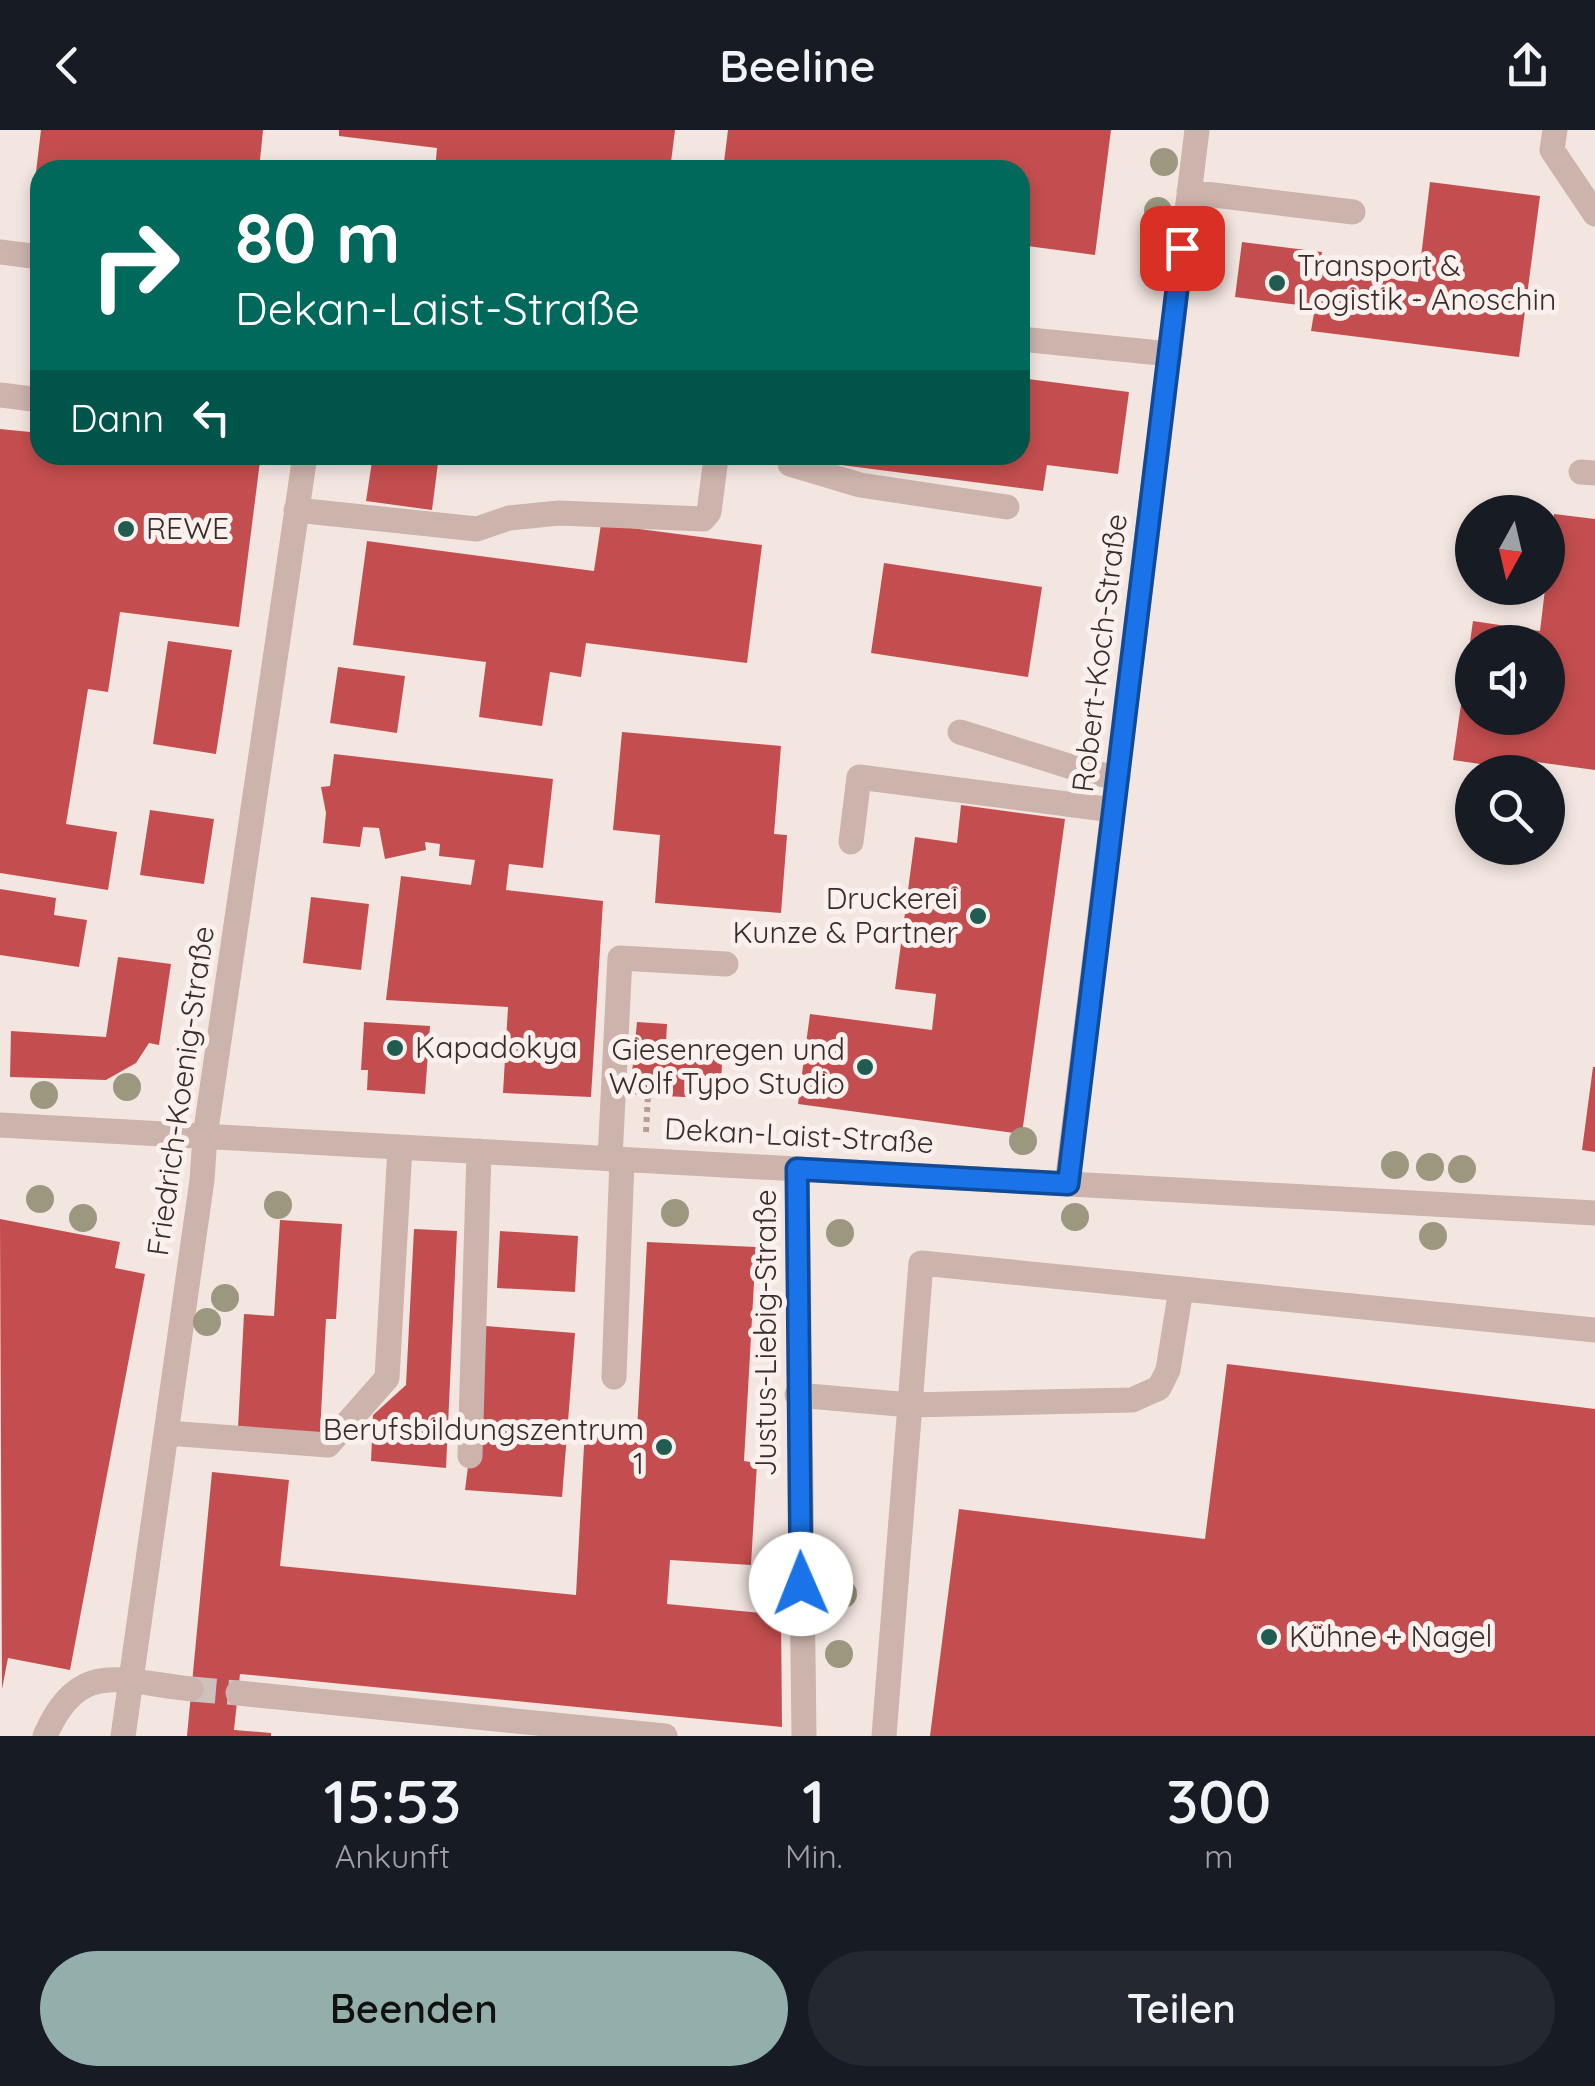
<!DOCTYPE html>
<html lang="de">
<head>
<meta charset="utf-8">
<style>
	:root { --surface:#171b24; --page:#242831; --text:#f1f3f6; --muted:#9ea1a6; --accent:#93afab }
	body { margin:0; font-family:Quicksand,sans-serif; background:var(--page); color:var(--text); height:100vh; display:flex; flex-direction:column; font-size:38px; white-space:nowrap }
	* { box-sizing:border-box; margin:0 }
	p { font-size:32px; color:var(--muted) }
	.icon { flex:none; width:55px; height:55px; fill:none; stroke:currentColor; stroke-width:2; stroke-linecap:round; stroke-linejoin:round }
	.map { position:relative; height:1606px; overflow:hidden }
	.drawer { display:flex; flex-direction:column; background:var(--surface); flex:1 }
	.drawer>* { flex:none }
	.hud { position:absolute; left:30px; top:30px; width:1000px; height:305px; border-radius:30px; box-shadow:0 5px 15px #0003; background:#00695c; color:#fff; overflow:hidden }
	.needle { width:65px; rotate:188deg }
	.buttons { position:absolute; left:1455px; top:365px; display:grid; gap:20px }
	.buttons a { display:grid; place-items:center; width:110px; height:110px; border-radius:50%; background:var(--surface); box-shadow:0 5px 15px #0003; font-size:50px }
	.pin { position:absolute; display:grid; place-items:center; width:85px; height:85px; color:#fff; margin:-42px; border-radius:20px; box-shadow:0 5px 15px #0006 }
	.me { position:absolute; width:110px; margin:-55px; rotate:359deg; stroke-linejoin:round; filter:drop-shadow(0 0 8px #0008) }
	.turn { display:flex; align-items:center; gap:35px; height:210px; padding:0 40px; font-size:45px }
	.turn .icon { width:130px; height:130px; stroke-width:2.5 }
	.turn b { display:block; font-size:70px; line-height:85px }
	.then { display:flex; align-items:center; height:95px; padding:0 40px; background:#0003; gap:20px; font-size:38px }
	.eta { display:flex; justify-content:space-evenly; align-items:center; height:170px; text-align:center }
	.eta b { font-size:60px; font-weight:600; line-height:70px }
	.cta { display:flex; gap:20px; margin-top:auto; padding:20px 40px }
	.cta a { flex:1; height:115px; border-radius:60px; background:var(--accent); color:#111; font-size:40px; font-weight:600; line-height:115px; text-align:center }
	.cta a+a { background:var(--page); color:var(--text) }
	header { display:flex; justify-content:space-between; align-items:center; height:130px; padding:0 40px; background:var(--surface); font-size:45px; font-weight:600 }
	.map>svg:first-child { display:block }
	.building { fill:#c44e4f; fill-rule:evenodd }
	.lines { fill:none; stroke-linecap:round; stroke-linejoin:round }
	.minor-tunnel { stroke:#cec1bd; stroke-width:25; stroke-dasharray:25 12; stroke-linecap:butt }
	.path { stroke:#b89c96; stroke-width:6; stroke-dasharray:5 5; stroke-linecap:butt }
	.minor { stroke:#ccb3ac; stroke-width:25 }
	.tree { fill:#9c987f }
	.route-casing { stroke:#114b97; stroke-width:25 }
	.route { stroke:#1a73e8; stroke-width:18 }
	.poi-dot { fill:#205c50; stroke:#faf1ee; stroke-width:4 }
	.labels { text-anchor:middle; stroke-width:10; stroke-linejoin:round; paint-order:stroke }
	.poi-label { font-size:30px; fill:#3a2c2b; stroke:#faf1ee; text-anchor:start }
	.street-label { font-size:30px; fill:#3a2c2b; stroke:#faf1ee }
</style>
</head>
<body>
<header><svg class="icon" aria-label="back" viewBox="0 0 24 24"><path d="M15 5l-7 7 7 7"/></svg>Beeline<svg class="icon" aria-label="share" viewBox="0 0 24 24"><path d="M12 15V3M7 8l5-5 5 5M5 13v7h14v-7"/></svg></header>
<div class="map">
<svg width="1595" height="1606" viewBox="0 0 1595 1606">
	<rect width="100%" height="100%" fill="#f3e6e1"/>
	<path class="building" d="M 41,0 L 263,0 L 259,40 L 40,40 L 40,68 L 33,67 Z
		M 339,0 L 675,0 L 670,40 L 435,40 L 437,18 L 339,6 Z
		M 728,0 L 1111,0 L 1095,125 L 1020,115 L 1020,40 L 723,40 Z
		M 1430,52 L 1540,66 L 1519,227 L 1311,201 L 1315,177 L 1235,167 L 1242,112 L 1322,122 L 1319,139 L 1418,152 Z
		M 1020,248 L 1129,262 L 1118,344 L 1047,335 L 1043,361 L 841,335 L 842,325 L 1020,325 Z
		M 0,299 L 40,303 L 40,325 L 214,325 L 260,331 L 239,497 L 120,482 L 108,562 L 88,559 L 66,694 L 117,702 L 108,760 L 0,743 Z
		M 373,325 L 439,325 L 432,380 L 366,371 Z
		M 1554,384 L 1595,389 L 1595,640 L 1522,630 L 1521,640 L 1453,630 L 1473,491 L 1540,501 ZM 1472,512 L 1548,512 L 1548,588 L 1472,588 Z
		M 601,394 L 762,415 L 747,533 L 586,513 L 581,547 L 550,542 L 542,596 L 479,587 L 486,532 L 353,515 L 367,411 L 594,441 Z
		M 884,433 L 1042,457 L 1028,547 L 871,523 Z
		M 168,511 L 232,520 L 216,624 L 153,614 Z
		M 338,537 L 405,546 L 397,603 L 330,593 Z
		M 622,602 L 781,616 L 774,704 L 787,705 L 781,783 L 655,773 L 660,705 L 613,700 Z
		M 334,624 L 553,649 L 543,738 L 509,734 L 506,760 L 603,771 L 591,967 L 503,963 L 508,877 L 386,870 L 401,746 L 471,755 L 475,730 L 439,726 L 440,714 L 425,712 L 426,720 L 385,729 L 379,698 L 363,697 L 360,717 L 323,713 L 326,683 L 321,657 L 330,656 Z
		M 961,675 L 1065,689 L 1022,1004 L 798,974 L 810,884 L 932,900 L 936,864 L 895,859 L 915,707 L 957,713 Z
		M 150,680 L 214,689 L 204,754 L 140,745 Z
		M 0,759 L 56,768 L 54,785 L 87,790 L 79,837 L 0,825 Z
		M 311,767 L 369,774 L 361,840 L 303,833 Z
		M 118,827 L 171,834 L 159,915 L 149,913 L 136,933 L 106,950 L 10,947 L 11,901 L 106,907 Z
		M 364,892 L 430,896 L 425,964 L 367,960 L 368,940 L 361,940 Z
		M 637,892 L 667,894 L 666,913 L 723,917 L 720,969 L 630,964 Z
		M 1593,937 L 1595,937 L 1595,1022 L 1582,1020 Z
		M 0,1089 L 120,1112 L 115,1138 L 145,1144 L 70,1540 L 8,1528 L 2,1559 Z
		M 280,1090 L 342,1094 L 336,1189 L 326,1189 L 320,1303 L 238,1298 L 244,1184 L 274,1186 Z
		M 414,1099 L 457,1101 L 446,1338 L 371,1331 L 373,1285 L 406,1255 Z
		M 500,1101 L 578,1106 L 575,1162 L 497,1158 Z
		M 647,1112 L 756,1117 L 744,1331 L 757,1333 L 751,1435 L 670,1430 L 667,1474 L 781,1485 L 782,1597 L 240,1544 L 234,1600 L 271,1603 L 271,1606 L 187,1606 L 212,1342 L 289,1350 L 280,1436 L 576,1465 L 585,1297 L 637,1301 Z
		M 486,1196 L 575,1203 L 562,1367 L 465,1360 Z
		M 1227,1234 L 1595,1279 L 1595,1606 L 930,1606 L 959,1379 L 1205,1409 Z"/>
	<g class="lines">
		<path class="minor-tunnel" d="M 191,1559 L 238,1563"/>
		<path class="path" d="M 646,1002 L 648,965"/>
		<path class="minor" d="M 1555,0 L 1552,20 L 1595,84
			M 1189,62 L 1353,82
			M 0,122 L 40,127
			M 1020,209 L 1170,224
			M 0,265 L 40,270
			M 791,325 L 790,334 L 860,355 L 1007,377
			M 1581,342 L 1595,343
			M 296,380 L 477,399 L 509,388 L 559,383 L 703,389 L 709,382 L 716,328
			M 960,602 L 1091,643 L 1118,647
			M 851,712 L 859,647 L 1113,680
			M 0,995 L 1595,1083
			M 610,1029 L 620,828 L 726,834
			M 797,1039 L 804,1606
			M 1067,1054 L 1197,0
			M 1181,1159 L 1168,1240 L 1159,1258 L 1132,1270 L 910,1275 L 921,1133 L 1595,1200
			M 614,1247 L 622,1029
			M 797,1265 L 910,1275 L 884,1606
			M 167,1303 L 328,1315 L 387,1248 L 400,1017
			M 470,1326 L 479,1021
			M 238,1563 L 665,1606
			M 45,1606 C 79,1527 121,1552 191,1559
			M 123,1606 L 202,1050 L 205,1006 L 305,325"/>
	</g>
	<g class="tree">
		<circle cx="1164" cy="32" r="14"/>
		<circle cx="1158" cy="81" r="14"/>
		<circle cx="127" cy="957" r="14"/>
		<circle cx="44" cy="965" r="14"/>
		<circle cx="1023" cy="1011" r="14"/>
		<circle cx="1395" cy="1035" r="14"/>
		<circle cx="1430" cy="1037" r="14"/>
		<circle cx="1462" cy="1039" r="14"/>
		<circle cx="40" cy="1069" r="14"/>
		<circle cx="278" cy="1075" r="14"/>
		<circle cx="675" cy="1083" r="14"/>
		<circle cx="1075" cy="1087" r="14"/>
		<circle cx="83" cy="1088" r="14"/>
		<circle cx="840" cy="1103" r="14"/>
		<circle cx="1433" cy="1106" r="14"/>
		<circle cx="225" cy="1168" r="14"/>
		<circle cx="207" cy="1192" r="14"/>
		<circle cx="843" cy="1464" r="14"/>
		<circle cx="839" cy="1524" r="14"/>
	</g>
	<g class="lines">
		<g class="route-casing">
			<path id="route" d="M 801,1454 L 797,1039 L 1068,1054 L 1182,118"/>
		</g>
		<use href="#route" class="route"/>
	</g>
	<g class="poi-dot">
		<circle cx="1277" cy="153" r="10"/>
		<circle cx="126" cy="399" r="10"/>
		<circle cx="978" cy="786" r="10"/>
		<circle cx="395" cy="918" r="10"/>
		<circle cx="865" cy="937" r="10"/>
		<circle cx="664" cy="1317" r="10"/>
		<circle cx="1269" cy="1507" r="10"/>
	</g>
	<g class="labels">
		<g class="poi-label">
			<text x="1297" y="146">Transport &amp;<tspan x="1297" dy="34">Logistik - Anoschin</tspan></text>
			<text x="146" y="409">REWE</text>
			<text x="958" y="779" text-anchor="end">Druckerei<tspan x="958" dy="34">Kunze &amp; Partner</tspan></text>
			<text x="415" y="928">Kapadokya</text>
			<text x="845" y="930" text-anchor="end">Giesenregen und<tspan x="845" dy="34">Wolf Typo Studio</tspan></text>
			<text x="644" y="1310" text-anchor="end">Berufsbildungszentrum<tspan x="644" dy="34">1</tspan></text>
			<text x="1289" y="1517">Kühne + Nagel</text>
		</g>
		<g class="street-label">
			<text transform="translate(1100 523) rotate(-83)" y="10">Robert-Koch-Straße</text>
			<text transform="translate(181 961) rotate(-82)" y="10">Friedrich-Koenig-Straße</text>
			<text transform="translate(799 1006) rotate(3)" y="10">Dekan-Laist-Straße</text>
			<text transform="translate(766 1203) rotate(-90)" y="10">Justus-Liebig-Straße</text>
		</g>
	</g>
</svg>
<div class="buttons">
<a><svg class="needle" viewBox="-14 -14 28 28"><path d="M0-13l5 13h-10z" fill="#e53935"/><path d="M0 13l5-13h-10z" fill="#9ea1a6"/></svg></a>
<a><svg class="icon" aria-label="sound" viewBox="0 0 24 24"><path d="M4 9h4l5-4v14l-5-4H4zM17 9q2 3 0 6"/></svg></a>
<a><svg class="icon" aria-label="search" viewBox="0 0 24 24"><circle cx="10" cy="10" r="6"/><path d="M15 15l6 6"/></svg></a>
</div>
<div class="pin" style="left:1182px;top:118px;background:#d93025"><svg class="icon" aria-label="arrive" viewBox="0 0 24 24"><path d="M6 21V4h12l-3 4 3 4H6"/></svg></div>
<svg class="me" style="left:801px;top:1454px" viewBox="-20 -20 40 40"><circle r="19" fill="#fff"/><path d="M0-13L10 11 0 6-10 11z" fill="#1a73e8"/></svg>
<div class="hud">
<div class="turn"><svg class="icon" aria-label="right" viewBox="0 0 24 24"><path d="M7 20v-9h11M14 6l5 5-5 5"/></svg><div><b>80 m</b>Dekan-Laist-Straße</div></div>
<div class="then">Dann<svg class="icon" aria-label="left" viewBox="0 0 24 24"><path d="M17 20v-9H6M10 6l-5 5 5 5"/></svg></div>
</div>
</div>
<section class="drawer">
<div class="eta">
<div><b>15:53</b><p>Ankunft</p></div>
<div><b>1</b><p>Min.</p></div>
<div><b>300</b><p>m</p></div>
</div>
<div class="cta"><a>Beenden</a><a>Teilen</a></div>
</section>
</body>
</html>
